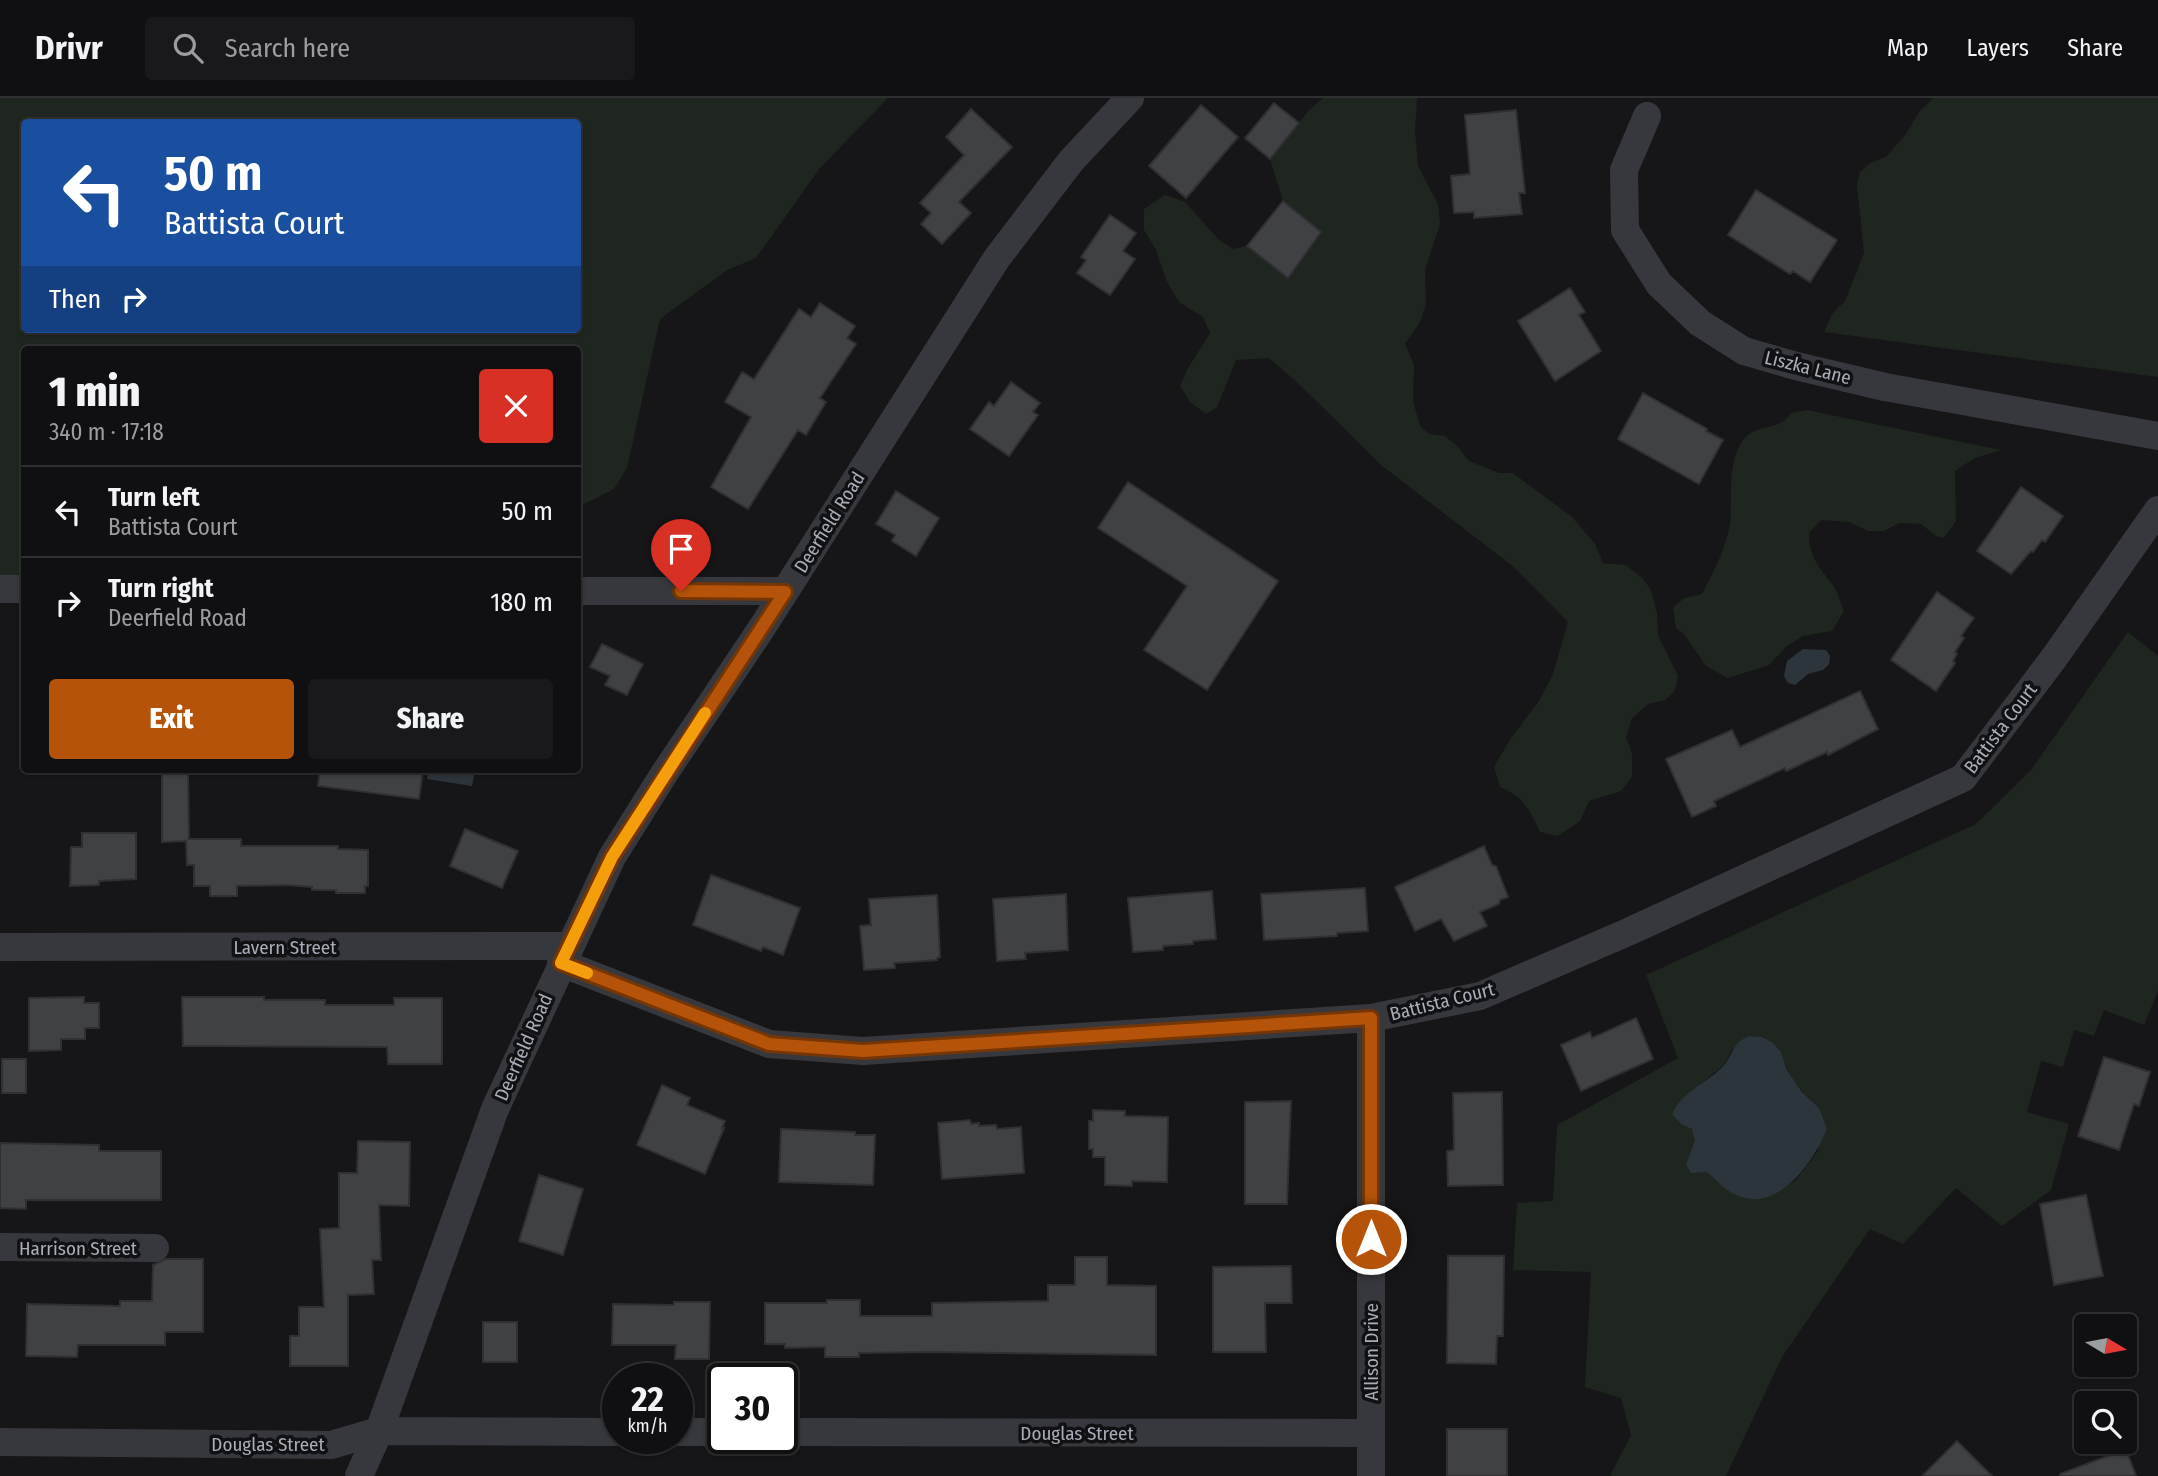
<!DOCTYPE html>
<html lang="en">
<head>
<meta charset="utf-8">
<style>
	:root { --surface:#101012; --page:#19191b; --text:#f1f3f6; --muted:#9c9d9f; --line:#303032; --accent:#b45309 }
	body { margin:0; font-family:"Fira Sans Condensed",sans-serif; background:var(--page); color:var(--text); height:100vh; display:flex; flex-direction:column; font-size:26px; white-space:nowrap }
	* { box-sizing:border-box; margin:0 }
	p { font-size:23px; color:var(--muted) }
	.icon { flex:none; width:38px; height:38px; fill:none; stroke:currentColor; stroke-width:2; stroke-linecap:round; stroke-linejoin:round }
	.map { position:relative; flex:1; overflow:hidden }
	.drawer { position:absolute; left:21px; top:248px; width:560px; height:427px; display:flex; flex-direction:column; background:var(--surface); border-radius:7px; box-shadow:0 2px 5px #0004,0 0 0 2px var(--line) }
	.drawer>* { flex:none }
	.banner { position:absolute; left:21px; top:21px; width:560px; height:214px; border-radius:7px; box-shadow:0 2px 5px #0004,0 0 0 2px var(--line); background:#1a4fa0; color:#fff; overflow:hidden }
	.needle { width:46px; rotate:100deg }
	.controls { position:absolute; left:2074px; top:1216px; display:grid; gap:14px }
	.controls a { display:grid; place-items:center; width:63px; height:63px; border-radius:7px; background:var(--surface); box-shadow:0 2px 5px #0004,0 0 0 2px var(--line); font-size:35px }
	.speed { position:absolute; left:602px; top:1265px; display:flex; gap:14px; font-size:35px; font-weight:700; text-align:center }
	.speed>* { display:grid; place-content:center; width:91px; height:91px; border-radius:50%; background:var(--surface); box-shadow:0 2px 5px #0004,0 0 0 2px var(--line); line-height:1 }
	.speed small { font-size:18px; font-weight:400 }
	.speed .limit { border:4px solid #111; border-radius:10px; background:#fff; color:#111 }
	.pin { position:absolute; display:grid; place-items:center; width:60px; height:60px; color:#fff; margin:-72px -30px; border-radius:50% 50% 50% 0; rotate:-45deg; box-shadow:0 0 7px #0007 }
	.pin .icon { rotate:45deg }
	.me { position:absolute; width:77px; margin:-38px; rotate:0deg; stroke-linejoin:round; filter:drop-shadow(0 0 5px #0008) }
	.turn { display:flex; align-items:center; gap:24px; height:147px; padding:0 28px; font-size:32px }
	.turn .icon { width:91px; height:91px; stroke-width:2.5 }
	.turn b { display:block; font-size:49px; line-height:60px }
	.then { display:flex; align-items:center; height:66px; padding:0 28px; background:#0003; gap:14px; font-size:26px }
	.round { display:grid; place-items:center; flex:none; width:74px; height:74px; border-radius:7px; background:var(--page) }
	.summary { display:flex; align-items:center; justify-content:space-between; height:119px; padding:0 28px }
	h1 { font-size:42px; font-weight:800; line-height:52px }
	.cta { display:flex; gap:14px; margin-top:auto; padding:14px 28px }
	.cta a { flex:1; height:80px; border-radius:7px; background:var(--accent); color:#fff; font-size:28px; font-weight:800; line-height:80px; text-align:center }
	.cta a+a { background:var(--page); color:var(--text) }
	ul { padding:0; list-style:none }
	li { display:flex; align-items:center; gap:21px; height:91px; padding:0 28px; border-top:2px solid var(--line) }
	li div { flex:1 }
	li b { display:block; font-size:26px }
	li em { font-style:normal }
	header { display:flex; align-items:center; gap:42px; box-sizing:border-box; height:98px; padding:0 35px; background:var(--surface); border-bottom:2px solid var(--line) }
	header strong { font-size:33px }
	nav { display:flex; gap:38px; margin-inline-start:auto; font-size:24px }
	.search { width:490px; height:63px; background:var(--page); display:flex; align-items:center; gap:18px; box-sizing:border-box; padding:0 24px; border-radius:7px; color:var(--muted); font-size:26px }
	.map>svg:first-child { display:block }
	.green { fill:#1e261f; fill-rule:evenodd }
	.water { fill:#2c353c }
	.building { fill:#404145; stroke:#303034; stroke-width:2 }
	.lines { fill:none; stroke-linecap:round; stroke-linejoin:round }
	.minor { stroke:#37383d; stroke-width:28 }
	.route-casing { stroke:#753606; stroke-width:18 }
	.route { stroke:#b45309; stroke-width:12 }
	.slow { stroke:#f59e0b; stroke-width:12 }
	.labels { text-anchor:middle; stroke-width:7; stroke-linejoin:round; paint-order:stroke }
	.street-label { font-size:19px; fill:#a8adb8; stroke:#111113 }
</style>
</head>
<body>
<header>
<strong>Drivr</strong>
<div class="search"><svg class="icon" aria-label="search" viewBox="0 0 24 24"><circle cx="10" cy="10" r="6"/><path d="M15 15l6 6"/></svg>Search here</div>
<nav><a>Map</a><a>Layers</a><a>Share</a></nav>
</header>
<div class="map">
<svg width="2158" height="1378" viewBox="0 0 2158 1378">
	<rect width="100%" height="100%" fill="#161618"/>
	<path class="green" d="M 0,0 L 888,0 L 820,70 L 756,160 L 727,172 L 660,221 L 627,370 L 614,391 L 578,409 L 578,252 L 24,252 L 24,491 L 0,491 ZM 24,24 L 578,24 L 578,231 L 24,231 Z
		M 1323,0 L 1417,0 L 1415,33 L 1418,68 L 1438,106 L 1440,126 L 1425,172 L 1426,207 L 1420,224 L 1405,246 L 1414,267 L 1413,303 L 1420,328 L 1429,336 L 1445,338 L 1458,349 L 1469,363 L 1499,375 L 1513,375 L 1572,419 L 1595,446 L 1603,465 L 1626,467 L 1643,481 L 1651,492 L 1657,515 L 1658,537 L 1678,578 L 1675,593 L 1665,602 L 1648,606 L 1632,620 L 1626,639 L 1632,655 L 1632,679 L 1621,693 L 1589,703 L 1580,723 L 1558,738 L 1540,734 C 1529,711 1524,699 1500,689 L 1494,669 L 1511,640 L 1539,603 L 1553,576 L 1568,524 L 1514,469 L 1381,367 L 1299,286 L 1269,260 L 1236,262 L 1217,309 L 1206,316 L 1190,304 L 1180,288 L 1188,270 L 1210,235 L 1203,219 L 1179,204 L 1167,184 L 1156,152 L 1144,132 L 1144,111 L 1165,97 L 1185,104 L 1219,142 L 1233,151 L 1247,148 L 1283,103 L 1270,61 L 1309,12 Z
		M 1933,0 L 2158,0 L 2158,279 L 1824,234 L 1832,216 L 1845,203 L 1864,155 L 1857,87 L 1860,74 L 1870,65 L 1886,59 L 1906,36 L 1919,14 Z
		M 1807,312 L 2001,352 L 1975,360 L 1955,373 L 1956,423 L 1944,440 L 1936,438 L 1921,426 L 1899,425 L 1884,433 L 1868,433 L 1849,424 L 1821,422 L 1809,435 C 1810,461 1817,466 1832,486 C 1838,493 1840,504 1844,513 L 1832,533 L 1803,538 L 1786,549 L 1769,567 L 1728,580 L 1706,568 L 1684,536 L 1676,530 L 1673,510 L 1684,500 L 1702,496 C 1713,475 1726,450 1730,426 C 1733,401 1727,371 1740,347 C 1754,321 1777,337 1791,315 Z
		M 2128,534 L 2158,558 L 2158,893 L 2144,927 L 2104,912 L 2094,938 L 2074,932 L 2063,969 L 2041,963 L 2027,1014 L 2069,1026 L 2051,1092 L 2002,1128 L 1956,1090 L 1903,1146 L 1870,1131 L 1782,1259 L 1726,1378 L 1610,1378 L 1631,1337 L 1621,1300 L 1585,1289 L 1591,1174 L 1513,1172 L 1517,1105 L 1553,1103 L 1557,1027 L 1678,960 L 1646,877 L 1976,726 L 2031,672 ZM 1750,938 C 1779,940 1775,951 1787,972 C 1795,987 1807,999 1819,1010 L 1818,1053 L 1795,1083 L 1761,1100 L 1731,1094 L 1706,1074 L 1692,1031 L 1691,994 L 1724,967 L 1732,952 Z"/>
	<path class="water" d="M 1803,551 L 1826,552 L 1830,558 L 1829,566 L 1823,572 L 1808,576 L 1795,587 L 1788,585 L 1784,578 L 1787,563 Z
		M 428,672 L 475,672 L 472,688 L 427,681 Z
		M 1750,938 L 1762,939 L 1772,944 L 1781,954 L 1786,971 L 1802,994 L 1819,1010 L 1827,1031 C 1813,1065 1776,1119 1732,1095 C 1723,1090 1715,1080 1706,1074 L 1691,1075 L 1686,1066 L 1695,1043 L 1692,1031 L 1681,1026 L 1672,1016 C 1683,992 1710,984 1725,966 C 1734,954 1734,943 1750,938 Z"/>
	<path class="building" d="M 1274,5 L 1299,25 L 1270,61 L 1245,40 Z
		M 1201,7 L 1238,39 L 1186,100 L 1149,68 Z
		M 971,11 L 1012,49 L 959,104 L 971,115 L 942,146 L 921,126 L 931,115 L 920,105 L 964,57 L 946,39 Z
		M 1516,12 L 1525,95 L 1519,95 L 1522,116 L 1474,120 L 1474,114 L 1454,115 L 1451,78 L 1470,76 L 1465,17 Z
		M 1756,92 L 1837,142 L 1810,184 L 1793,173 L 1790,176 L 1728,137 Z
		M 1283,103 L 1321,134 L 1288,180 L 1247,148 Z
		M 1110,117 L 1136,135 L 1123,153 L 1135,161 L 1110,197 L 1077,175 L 1086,162 L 1081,159 Z
		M 1570,190 L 1585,214 L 1579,217 L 1601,253 L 1555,283 L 1518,223 Z
		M 820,205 L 855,228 L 847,240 L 856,246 L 820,300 L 826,304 L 806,337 L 798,332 L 748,411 L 711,389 L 751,319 L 725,304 L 742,274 L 754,281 L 799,211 L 811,219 Z
		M 1011,284 L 1040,305 L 1033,314 L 1038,317 L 1009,358 L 970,331 L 989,304 L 994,308 Z
		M 1643,295 L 1707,331 L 1706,333 L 1723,342 L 1699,386 L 1618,341 Z
		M 1128,384 L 1278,483 L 1207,592 L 1144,552 L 1187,488 L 1098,430 Z
		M 2021,389 L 2063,418 L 2045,444 L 2042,442 L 2033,454 L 2031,453 L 2011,476 L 1977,453 Z
		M 896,393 L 939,420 L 916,458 L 892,443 L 895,437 L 876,426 Z
		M 1937,494 L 1974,520 L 1961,538 L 1964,540 L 1955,554 L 1957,556 L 1953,563 L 1955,565 L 1936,593 L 1891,562 Z
		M 602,546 L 643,566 L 627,597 L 605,587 L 610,578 L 590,569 Z
		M 1860,593 L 1878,631 L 1828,657 L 1827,654 L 1786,673 L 1785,670 L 1714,703 L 1716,708 L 1692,719 L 1666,661 L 1732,632 L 1740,649 Z
		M 162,672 L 188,672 L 189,741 L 241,741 L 241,748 L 338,748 L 338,751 L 368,752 L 368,788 L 365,788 L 365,795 L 336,795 L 336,792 L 312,792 L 312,789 L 287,787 L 237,788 L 237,798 L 210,798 L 210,788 L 194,788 L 194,767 L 187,767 L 186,743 L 162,744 Z
		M 320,672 L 423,672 L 419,701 L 318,688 Z
		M 465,731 L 518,753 L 502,790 L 450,768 Z
		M 82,735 L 136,735 L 136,781 L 99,783 L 99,787 L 70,788 L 71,749 L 82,749 Z
		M 1484,748 L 1492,767 L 1496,768 L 1508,799 L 1500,802 L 1499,806 L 1480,814 L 1487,828 L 1454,843 L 1441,821 L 1415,833 L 1395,789 Z
		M 711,777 L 800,810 L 783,857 L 763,849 L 761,853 L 693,827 Z
		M 1365,790 L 1368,833 L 1337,835 L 1337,838 L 1264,842 L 1261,796 Z
		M 1212,793 L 1216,841 L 1193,843 L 1193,846 L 1163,848 L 1163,852 L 1133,854 L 1128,800 Z
		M 1066,796 L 1068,852 L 1025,855 L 1026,861 L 997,863 L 993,801 Z
		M 937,797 L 940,859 L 937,860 L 937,862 L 894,865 L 895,870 L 864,872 L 860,828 L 871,827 L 869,801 Z
		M 84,899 L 84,905 L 99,905 L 99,930 L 85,930 L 85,941 L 61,941 L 61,952 L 29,953 L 29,900 Z
		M 182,899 L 264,899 L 264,902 L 325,902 L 325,907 L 394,907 L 394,900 L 442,900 L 442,966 L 388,966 L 387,949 L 183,948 Z
		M 1636,920 L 1653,961 L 1581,993 L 1561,947 L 1590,934 L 1592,940 Z
		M 2104,959 L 2150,974 L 2139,1008 L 2134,1006 L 2119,1052 L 2078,1038 Z
		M 2,961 L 26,961 L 26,995 L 2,995 Z
		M 662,987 L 690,1000 L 687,1007 L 725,1023 L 722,1030 L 724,1030 L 705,1076 L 637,1047 Z
		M 1502,994 L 1503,1087 L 1448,1088 L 1447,1053 L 1454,1052 L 1453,995 Z
		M 1291,1003 L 1287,1106 L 1245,1106 L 1245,1004 Z
		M 1093,1012 L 1125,1013 L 1125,1018 L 1168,1019 L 1167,1084 L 1132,1083 L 1132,1088 L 1105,1087 L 1105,1059 L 1093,1059 L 1093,1051 L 1089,1051 L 1089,1023 L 1093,1023 Z
		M 970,1022 L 971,1026 L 979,1025 L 979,1028 L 996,1027 L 997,1031 L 1021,1029 L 1024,1075 L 942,1081 L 938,1025 Z
		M 781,1031 L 855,1034 L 855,1037 L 875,1037 L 873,1087 L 779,1084 Z
		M 358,1043 L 410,1044 L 409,1108 L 379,1107 L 381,1162 L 372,1162 L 374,1196 L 348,1197 L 348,1268 L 290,1268 L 290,1238 L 299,1238 L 299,1209 L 324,1209 L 320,1131 L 339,1130 L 339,1075 L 357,1075 Z
		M 0,1045 L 99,1047 L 99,1053 L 161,1053 L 161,1102 L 26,1102 L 26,1111 L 0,1110 Z
		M 539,1077 L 583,1091 L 563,1157 L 519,1143 Z
		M 2086,1097 L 2103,1178 L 2054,1187 L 2040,1106 Z
		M 1448,1158 L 1504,1158 L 1503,1238 L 1497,1238 L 1496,1266 L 1447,1265 Z
		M 1075,1159 L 1107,1159 L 1107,1187 L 1156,1188 L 1156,1257 L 931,1254 L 859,1255 L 859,1259 L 825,1259 L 825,1249 L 785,1250 L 785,1246 L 765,1246 L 765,1205 L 827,1205 L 827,1202 L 860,1202 L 860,1218 L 932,1218 L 932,1205 L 1048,1203 L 1048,1187 L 1075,1187 Z
		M 166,1161 L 203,1161 L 203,1234 L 165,1234 L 165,1247 L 78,1247 L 77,1259 L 26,1258 L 27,1206 L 120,1208 L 120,1203 L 152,1203 L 153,1167 Z
		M 1291,1168 L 1292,1205 L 1265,1205 L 1266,1254 L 1213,1254 L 1213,1169 Z
		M 674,1204 L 710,1204 L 709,1261 L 675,1261 L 676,1247 L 612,1247 L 613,1206 L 674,1207 Z
		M 483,1224 L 517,1224 L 517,1264 L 483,1264 Z
		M 1447,1331 L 1507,1331 L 1507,1378 L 1447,1378 Z
		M 1957,1343 L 1992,1378 L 1922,1378 Z
		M 2126,1351 L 2136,1378 L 2060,1378 L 2060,1376 Z"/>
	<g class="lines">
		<path class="minor" d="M 1647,18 L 1624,72 L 1625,132 L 1659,186 L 1700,225 L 1744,253 L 1796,268 L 1885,289 L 2158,338
			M 0,491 L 24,491
			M 578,493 L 785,493
			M 0,849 L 569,848
			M 561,865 L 769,946 L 863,953 L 1371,920 L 1480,898 L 1628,834 L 1963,680 L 2054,560 L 2158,412
			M 0,1149 L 155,1150
			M 677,1334 L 723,1334
			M 782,1334 L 1371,1335
			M 0,1344 L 331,1347 L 379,1333 L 618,1334
			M 359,1378 L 379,1333 L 495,1011 L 612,759 L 664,676 L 765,525 L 997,160 L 1071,63 L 1130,0
			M 1371,1378 L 1371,920"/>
	</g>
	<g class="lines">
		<g class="route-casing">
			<path id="route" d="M 681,493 L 785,494 L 612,759 L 561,865 L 769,946 L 863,953 L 1371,920 L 1371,1141"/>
		</g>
		<use href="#route" class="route"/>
		<path class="slow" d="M 587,875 L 561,865 L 612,759 L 705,615"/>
	</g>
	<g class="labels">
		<g class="street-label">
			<text transform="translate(1808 269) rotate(14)" y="7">Liszka Lane</text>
			<text transform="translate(829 424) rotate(-58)" y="7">Deerfield Road</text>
			<text transform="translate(2000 630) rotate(-53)" y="7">Battista Court</text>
			<text x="285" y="856">Lavern Street</text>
			<text transform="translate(1442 903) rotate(-14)" y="7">Battista Court</text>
			<text transform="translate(523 949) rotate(-66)" y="7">Deerfield Road</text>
			<text x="78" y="1157">Harrison Street</text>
			<text transform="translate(1371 1254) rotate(-90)" y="7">Allison Drive</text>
			<text x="1077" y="1342">Douglas Street</text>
			<text x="268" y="1353">Douglas Street</text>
		</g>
	</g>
</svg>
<div class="controls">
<a><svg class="needle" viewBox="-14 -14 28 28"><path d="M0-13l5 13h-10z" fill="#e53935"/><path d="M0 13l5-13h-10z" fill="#9c9d9f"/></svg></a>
<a><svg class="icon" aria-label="search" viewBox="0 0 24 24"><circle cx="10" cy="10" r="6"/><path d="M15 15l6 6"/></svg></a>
</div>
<div class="speed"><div>22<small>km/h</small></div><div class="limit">30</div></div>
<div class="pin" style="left:681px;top:493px;background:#d93025"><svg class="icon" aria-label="arrive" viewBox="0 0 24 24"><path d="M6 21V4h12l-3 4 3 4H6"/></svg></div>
<svg class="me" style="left:1371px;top:1141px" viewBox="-20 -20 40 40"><circle r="17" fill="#b45309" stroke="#fff" stroke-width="3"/><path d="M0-11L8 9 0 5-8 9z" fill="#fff"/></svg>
<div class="banner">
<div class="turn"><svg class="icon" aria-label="left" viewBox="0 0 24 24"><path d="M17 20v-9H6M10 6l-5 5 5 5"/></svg><div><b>50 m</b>Battista Court</div></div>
<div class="then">Then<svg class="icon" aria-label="right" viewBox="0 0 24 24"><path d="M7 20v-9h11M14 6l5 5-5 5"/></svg></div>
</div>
<section class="drawer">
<div class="summary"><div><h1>1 min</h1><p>340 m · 17:18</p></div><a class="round" style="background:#d93025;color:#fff"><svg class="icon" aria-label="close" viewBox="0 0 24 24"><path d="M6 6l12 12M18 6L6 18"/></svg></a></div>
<ul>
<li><svg class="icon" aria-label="left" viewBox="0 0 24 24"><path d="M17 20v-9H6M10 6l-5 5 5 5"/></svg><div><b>Turn left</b><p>Battista Court</p></div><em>50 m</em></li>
<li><svg class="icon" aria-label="right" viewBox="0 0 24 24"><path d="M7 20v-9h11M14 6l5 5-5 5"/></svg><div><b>Turn right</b><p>Deerfield Road</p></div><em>180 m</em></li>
</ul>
<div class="cta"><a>Exit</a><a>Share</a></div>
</section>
</div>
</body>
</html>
